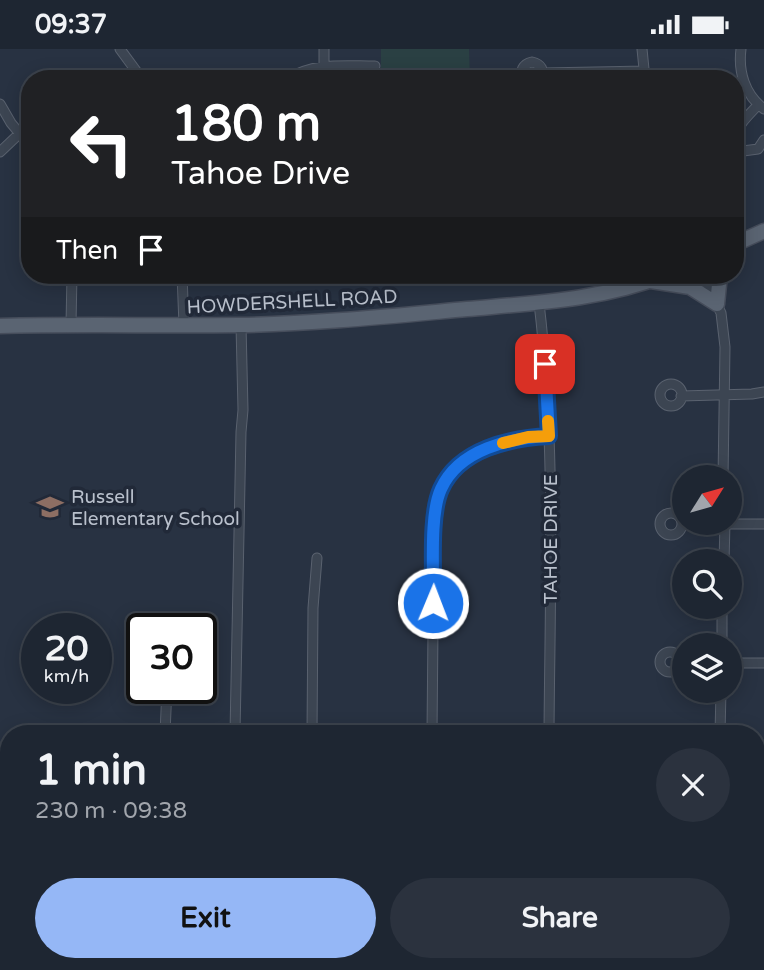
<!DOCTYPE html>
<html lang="en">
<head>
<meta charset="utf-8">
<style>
	:root { --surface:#1e2632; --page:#2b323e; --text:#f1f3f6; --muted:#a1a5ac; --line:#3c434d; --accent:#95b7f6 }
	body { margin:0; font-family:"Varela Round",sans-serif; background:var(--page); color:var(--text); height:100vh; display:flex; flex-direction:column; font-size:26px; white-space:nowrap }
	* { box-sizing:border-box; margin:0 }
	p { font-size:23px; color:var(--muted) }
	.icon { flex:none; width:38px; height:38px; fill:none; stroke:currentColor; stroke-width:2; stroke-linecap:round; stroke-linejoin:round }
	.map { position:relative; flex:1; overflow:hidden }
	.panel { position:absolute; left:0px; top:676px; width:765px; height:247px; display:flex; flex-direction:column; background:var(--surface); border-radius:28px 28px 0 0; box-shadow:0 4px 18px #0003,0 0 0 2px var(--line) }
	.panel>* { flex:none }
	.hud { position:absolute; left:21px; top:21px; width:723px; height:214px; border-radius:28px; box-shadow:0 4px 18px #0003,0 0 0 2px var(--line); background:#202124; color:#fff; overflow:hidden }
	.needle { width:46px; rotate:53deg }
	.buttons { position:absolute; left:672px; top:416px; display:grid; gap:14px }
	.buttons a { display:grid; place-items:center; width:70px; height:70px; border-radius:50%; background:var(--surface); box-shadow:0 4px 18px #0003,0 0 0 2px var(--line); font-size:35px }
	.speed { position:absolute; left:21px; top:564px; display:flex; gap:14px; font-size:35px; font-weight:700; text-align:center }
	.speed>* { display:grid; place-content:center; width:91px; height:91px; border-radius:50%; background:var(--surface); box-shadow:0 4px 18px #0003,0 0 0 2px var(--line); line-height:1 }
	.speed small { font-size:18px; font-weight:400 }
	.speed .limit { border:4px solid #111; border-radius:10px; background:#fff; color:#111 }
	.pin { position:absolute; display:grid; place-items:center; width:60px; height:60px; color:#fff; margin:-30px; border-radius:14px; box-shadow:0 4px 10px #0006 }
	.me { position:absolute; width:77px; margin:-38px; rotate:1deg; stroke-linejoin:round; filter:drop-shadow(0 0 5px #0008) }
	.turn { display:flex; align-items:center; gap:24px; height:147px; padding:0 35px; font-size:32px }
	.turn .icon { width:91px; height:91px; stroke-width:2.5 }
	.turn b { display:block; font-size:49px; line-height:60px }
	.then { display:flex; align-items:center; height:66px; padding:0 35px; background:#0003; gap:14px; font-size:26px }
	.round { display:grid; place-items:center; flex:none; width:74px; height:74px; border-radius:37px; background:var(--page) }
	.headline { display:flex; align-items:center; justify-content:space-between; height:119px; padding:0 35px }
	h1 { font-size:42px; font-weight:700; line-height:52px }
	.action { display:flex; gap:14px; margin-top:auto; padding:14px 35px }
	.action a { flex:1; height:80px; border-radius:42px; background:var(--accent); color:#111; font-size:28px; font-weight:700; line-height:80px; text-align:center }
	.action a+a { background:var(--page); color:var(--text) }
	.status { display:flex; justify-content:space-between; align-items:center; height:49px; padding:0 35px; background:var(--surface); direction:ltr }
	.status svg { height:19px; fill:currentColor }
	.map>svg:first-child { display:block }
	.green { fill:#2a4043 }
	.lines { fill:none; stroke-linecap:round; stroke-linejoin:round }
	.minor-casing { stroke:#5a626f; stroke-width:11 }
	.primary-casing { stroke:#464d5b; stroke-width:17 }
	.minor { stroke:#3c4552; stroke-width:9 }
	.primary { stroke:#5a6472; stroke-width:14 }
	.route-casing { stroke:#114b97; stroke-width:18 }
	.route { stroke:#1a73e8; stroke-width:12 }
	.slow { stroke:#f59e0b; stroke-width:12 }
	.labels { text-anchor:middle; stroke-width:7; stroke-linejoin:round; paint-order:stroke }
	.street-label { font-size:19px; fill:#b9c0cc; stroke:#212938 }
	.poi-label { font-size:19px; fill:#b9c0cc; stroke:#212938; text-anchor:start }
</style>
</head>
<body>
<div class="status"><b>09:37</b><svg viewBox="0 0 49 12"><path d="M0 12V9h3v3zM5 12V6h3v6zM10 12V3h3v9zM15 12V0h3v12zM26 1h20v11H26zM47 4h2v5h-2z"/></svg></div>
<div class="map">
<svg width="764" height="921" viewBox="0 0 764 921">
	<rect width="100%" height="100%" fill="#283242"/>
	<path class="green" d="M 381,0 L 469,0 L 470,30 L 381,30 Z"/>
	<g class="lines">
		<g class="minor-casing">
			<path id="minor" d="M 120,0 L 142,30
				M 642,0 L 645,30
				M 741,0 C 738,23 745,46 764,60
				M 324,17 L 324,0
				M 543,24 L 645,22
				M 287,30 C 314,13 344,17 375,17
				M 524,30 C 519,22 523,15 532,13 C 541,15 545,21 541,30
				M 0,55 L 11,74 L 30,97
				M 758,56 C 746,69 725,86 743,102 L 758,100 L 764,91
				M 0,103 L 19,85
				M 182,226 L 184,276
				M 703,226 L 721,264 L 725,298 L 723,429
				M 539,254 C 556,396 550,541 549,684
				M 71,275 L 72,226
				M660 346a11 11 0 1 1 22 0a11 11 0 1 1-22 0Z
				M 681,347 L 752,345 L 764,343
				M660 475a11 11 0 1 1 22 0a11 11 0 1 1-22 0Z
				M 682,475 L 764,475
				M 724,513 L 725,474
				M 722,597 L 722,558
				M660 613a10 10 0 1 1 20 0a10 10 0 1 1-20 0Z
				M 730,614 L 764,614
				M 165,684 L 167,639
				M 235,684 L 241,383 L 243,361 L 241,276
				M 312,684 L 313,559 L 317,509
				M 432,684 L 434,476 C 435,465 436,453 440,443 C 455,401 510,389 549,387
				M 720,684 L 721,642
				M 756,780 L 764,777
				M 0,826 L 9,826
				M 756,828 L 764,838
				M 168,914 L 170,921
				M 310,921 L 310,914
				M 430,921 L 430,914
				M 547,921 L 547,914"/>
		</g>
		<g class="primary-casing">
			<path id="primary" d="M 735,195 L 764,182
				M 651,232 L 690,238 L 717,255
				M 717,255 L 720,226
				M 0,277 C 80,275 159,277 239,276 C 315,275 391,267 467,260 C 534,254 602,251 665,226"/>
		</g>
		<use href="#minor" class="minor"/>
		<use href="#primary" class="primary"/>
	</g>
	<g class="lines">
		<g class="route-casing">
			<path id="route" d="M 433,554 C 434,524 429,466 441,440 C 459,400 510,389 549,387 L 545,315"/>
		</g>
		<use href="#route" class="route"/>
		<path class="slow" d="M 503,394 L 528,388 L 549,387 L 548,372"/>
	</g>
	<defs>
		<g id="school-bare" transform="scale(2.1)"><path d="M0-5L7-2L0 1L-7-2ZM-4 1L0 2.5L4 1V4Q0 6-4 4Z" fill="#8d6e63" stroke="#212938" stroke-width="2.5" paint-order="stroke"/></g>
	</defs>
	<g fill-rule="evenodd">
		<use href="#school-bare" x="50" y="458"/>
	</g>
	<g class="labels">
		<g class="street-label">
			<text transform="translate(292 252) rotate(-3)" y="7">HOWDERSHELL ROAD</text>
			<text transform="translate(550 490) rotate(-90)" y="7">TAHOE DRIVE</text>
		</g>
		<g class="poi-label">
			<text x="71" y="454">Russell<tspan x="71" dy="22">Elementary School</tspan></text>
		</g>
	</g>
</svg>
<div class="buttons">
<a><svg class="needle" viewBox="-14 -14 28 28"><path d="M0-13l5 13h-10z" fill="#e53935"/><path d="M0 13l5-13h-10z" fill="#a1a5ac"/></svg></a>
<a><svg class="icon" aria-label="search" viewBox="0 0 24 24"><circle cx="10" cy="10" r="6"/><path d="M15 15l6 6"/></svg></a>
<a><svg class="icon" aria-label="layers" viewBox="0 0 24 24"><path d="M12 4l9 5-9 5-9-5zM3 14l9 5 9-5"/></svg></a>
</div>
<div class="speed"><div>20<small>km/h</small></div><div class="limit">30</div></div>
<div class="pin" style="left:545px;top:315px;background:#d93025"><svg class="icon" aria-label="arrive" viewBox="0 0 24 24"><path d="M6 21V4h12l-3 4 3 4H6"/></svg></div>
<svg class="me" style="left:433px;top:554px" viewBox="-20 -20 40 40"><circle r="17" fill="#1a73e8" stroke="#fff" stroke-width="3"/><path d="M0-11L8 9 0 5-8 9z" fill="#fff"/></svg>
<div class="hud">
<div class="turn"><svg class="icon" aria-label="left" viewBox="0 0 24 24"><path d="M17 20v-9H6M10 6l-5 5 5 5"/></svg><div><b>180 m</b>Tahoe Drive</div></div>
<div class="then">Then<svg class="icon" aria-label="arrive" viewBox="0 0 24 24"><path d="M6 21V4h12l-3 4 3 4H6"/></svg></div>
</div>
<section class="panel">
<div class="headline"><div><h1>1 min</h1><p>230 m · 09:38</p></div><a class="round"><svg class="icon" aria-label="close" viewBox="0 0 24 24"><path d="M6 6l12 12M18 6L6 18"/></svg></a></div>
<div class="action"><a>Exit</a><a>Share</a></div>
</section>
</div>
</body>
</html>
